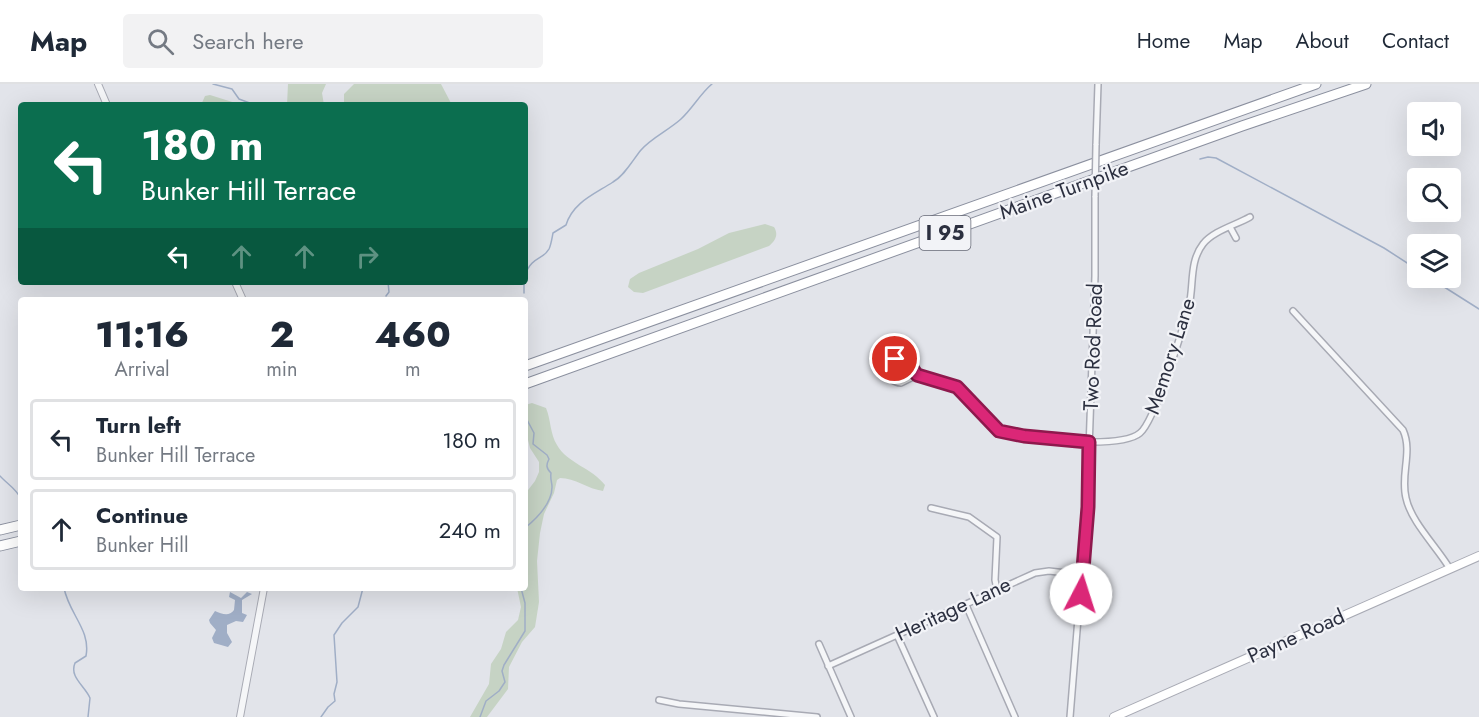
<!DOCTYPE html>
<html lang="en">
<head>
<meta charset="utf-8">
<style>
	:root { --surface:#fff; --page:#f2f2f3; --text:#1f2937; --muted:#747a83; --line:#e0e1e3 }
	body { margin:0; font-family:Jost,sans-serif; background:var(--page); color:var(--text); height:100vh; display:flex; flex-direction:column; font-size:22px; white-space:nowrap }
	* { box-sizing:border-box; margin:0 }
	p { font-size:20px; color:var(--muted) }
	.icon { flex:none; width:33px; height:33px; fill:none; stroke:currentColor; stroke-width:2; stroke-linecap:round; stroke-linejoin:round }
	.map { position:relative; flex:1; overflow:hidden }
	.side { position:absolute; left:18px; top:213px; width:510px; height:294px; display:flex; flex-direction:column; background:var(--surface); border-radius:6px; box-shadow:0 6px 24px #0002 }
	.side>* { flex:none }
	.top-card { position:absolute; left:18px; top:18px; width:510px; height:183px; border-radius:6px; box-shadow:0 6px 24px #0002; background:#0b6e4f; color:#fff; overflow:hidden }
	.buttons { position:absolute; left:1407px; top:18px; display:grid; gap:12px }
	.buttons a { display:grid; place-items:center; width:54px; height:54px; border-radius:6px; background:var(--surface); box-shadow:0 6px 24px #0002; font-size:30px }
	.pin { position:absolute; display:grid; place-items:center; width:51px; height:51px; color:#fff; margin:-26px; border:3px solid #fff; border-radius:50%; box-shadow:0 2px 6px #0007 }
	.me { position:absolute; width:66px; margin:-33px; rotate:5deg; stroke-linejoin:round; filter:drop-shadow(0 0 4px #0008) }
	.turn { display:flex; align-items:center; gap:21px; height:126px; padding:0 24px; font-size:27px }
	.turn .icon { width:78px; height:78px; stroke-width:2.5 }
	.turn b { display:block; font-size:42px; line-height:51px }
	.lanes { display:flex; align-items:center; height:57px; padding:0 24px; background:#0003; justify-content:center; gap:30px; direction:ltr }
	.lanes .off { opacity:.35 }
	.eta { display:flex; justify-content:space-evenly; align-items:center; height:102px; text-align:center }
	.eta b { font-size:36px; font-weight:800; line-height:42px }
	ul { padding:0; list-style:none }
	li { display:flex; align-items:center; gap:18px; height:81px; margin:0 12px 9px; padding:0 12px; border:3px solid var(--line); border-radius:6px }
	li div { flex:1 }
	li b { display:block; font-size:22px }
	li em { font-style:normal }
	header { display:flex; align-items:center; gap:36px; box-sizing:border-box; height:84px; padding:0 30px; background:var(--surface); border-bottom:2px solid var(--line) }
	header strong { font-size:28px }
	nav { display:flex; gap:33px; margin-inline-start:auto; font-size:21px }
	.search { width:420px; height:54px; background:var(--page); display:flex; align-items:center; gap:15px; box-sizing:border-box; padding:0 21px; border-radius:6px; color:var(--muted); font-size:22px }
	.map>svg:first-child { display:block }
	.green { fill:#c6d3c4 }
	.water { fill:#a0aec6 }
	.lines { fill:none; stroke-linecap:round; stroke-linejoin:round }
	.stream { stroke:#a0aec6; stroke-width:1.5 }
	.minor-casing { stroke:#a8aab4; stroke-width:8 }
	.tertiary-casing { stroke:#a8aab4; stroke-width:8 }
	.secondary-casing { stroke:#a8aab4; stroke-width:10 }
	.motorway-casing { stroke:#8b909f; stroke-width:11 }
	.minor { stroke:#f5f6f8; stroke-width:5 }
	.tertiary { stroke:#f5f6f8; stroke-width:6 }
	.secondary { stroke:#fff; stroke-width:8 }
	.motorway { stroke:#fff; stroke-width:9 }
	.minor-bridge-casing { stroke:#a8aab4; stroke-width:8; stroke-linecap:butt }
	.minor-bridge { stroke:#f5f6f8; stroke-width:5 }
	.route-casing { stroke:#8e194d; stroke-width:15 }
	.route { stroke:#db2777; stroke-width:10 }
	.labels { text-anchor:middle; stroke-width:4.5; stroke-linejoin:round; paint-order:stroke }
	.shield { fill:#f2f3f7; stroke:#676a77; stroke-width:1.5 }
	.shield-label { font-size:20px; font-weight:bold; fill:#2c3040 }
	.street-label { font-size:21px; fill:#2c3040; stroke:#f2f3f7 }
</style>
</head>
<body>
<header>
<strong>Map</strong>
<div class="search"><svg class="icon" aria-label="search" viewBox="0 0 24 24"><circle cx="10" cy="10" r="6"/><path d="M15 15l6 6"/></svg>Search here</div>
<nav><a>Home</a><a>Map</a><a>About</a><a>Contact</a></nav>
</header>
<div class="map">
<svg width="1479" height="633" viewBox="0 0 1479 633">
	<rect width="100%" height="100%" fill="#e2e4ea"/>
	<path class="green" d="M 288,0 L 326,0 L 322,9 L 324,21 L 287,21 Z
		M 354,0 L 441,0 L 452,21 L 344,21 L 344,10 Z
		M 210,11 L 242,21 L 201,21 L 205,12 Z
		M 765,140 L 774,143 C 779,151 775,157 769,162 L 643,209 L 634,208 L 628,203 L 630,195 L 639,189 L 698,165 L 729,149 Z
		M 532,319 L 546,324 C 551,336 550,350 557,361 C 567,379 592,384 605,401 L 603,407 C 588,405 575,394 560,394 L 557,396 L 554,409 L 544,430 L 540,449 L 537,477 L 539,518 L 535,543 L 522,558 L 509,583 L 508,605 L 487,633 L 470,633 L 489,600 L 491,580 L 501,565 L 506,548 L 518,536 L 521,523 L 517,504 L 525,504 L 525,410 L 535,397 L 539,388 L 539,378 L 530,364 L 525,344 L 525,321 Z"/>
	<path class="water" d="M 230,508 L 241,514 L 247,508 L 252,510 L 242,516 L 242,529 L 247,531 L 243,538 L 236,537 L 227,541 L 227,549 L 232,558 L 228,563 L 214,559 L 212,554 L 216,546 L 210,539 L 209,536 L 215,527 C 222,530 229,533 234,526 L 235,516 L 229,513 Z"/>
	<g class="lines">
		<path class="stream" d="M 213,0 L 232,5 L 239,15 L 255,21
			M 1200,75 L 1208,73 L 1216,74 L 1384,164 L 1418,186
			M 525,191 C 532,172 543,176 549,165 C 551,161 552,154 553,149 L 566,141 C 573,118 595,110 613,98 C 625,91 632,77 641,66 C 651,54 669,46 681,35 C 693,24 700,10 712,0
			M 1430,194 L 1479,225
			M 524,209 L 524,198
			M 386,212 L 389,208 L 388,198
			M 525,332 L 534,349 L 533,360 L 547,371 L 549,375 C 546,381 546,384 551,389 C 550,395 552,398 552,403 C 552,419 536,435 525,444
			M 0,392 C 7,400 16,404 21,415
			M 20,422 L 21,419
			M 64,504 C 69,530 91,546 86,572 L 75,579 C 69,593 85,602 90,614 L 88,633
			M 321,633 L 328,623 L 335,617 L 334,610 L 337,598 L 334,551 L 342,539 L 358,523 L 363,504
			M 480,633 L 486,617 L 499,607 L 505,598 L 502,587 L 504,581 L 525,547 L 525,519 L 521,504"/>
		<g class="minor-casing">
			<path id="minor" d="M 1096,61 L 1098,0
				M 1230,143 L 1236,154
				M 1293,227 L 1403,346 C 1413,368 1400,391 1406,414 C 1411,438 1437,463 1450,485
				M 897,275 L 907,277 L 917,291 L 901,299 C 886,298 883,282 897,275 Z
				M 917,291 C 930,294 945,296 956,303 C 977,316 984,345 1010,350 C 1036,356 1121,365 1140,349 C 1155,337 1183,244 1189,222 C 1194,201 1189,178 1203,160 C 1213,147 1236,141 1250,133
				M 931,424 L 969,433 L 997,453 L 995,496 L 997,505
				M 966,521 L 1015,633
				M 897,551 L 934,633
				M 819,560 L 851,633
				M 828,582 L 1035,489 L 1049,487 L 1083,491
				M 659,616 L 679,620 L 817,633
				M 1070,633 L 1087,423 L 1095,192 L 1095,112"/>
		</g>
		<g class="tertiary-casing">
			<path id="tertiary" d="M 98,0 L 107,21
				M 235,198 L 243,216
				M 240,633 L 264,504"/>
		</g>
		<g class="secondary-casing">
			<path id="secondary" d="M 1114,633 L 1479,472"/>
		</g>
		<g class="motorway-casing">
			<path id="motorway" d="M 525,282 L 1316,0
				M 525,300 L 1242,42 L 1366,0
				M 0,446 L 21,441
				M 0,462 L 21,457"/>
		</g>
		<use href="#minor" class="minor"/>
		<use href="#tertiary" class="tertiary"/>
		<use href="#secondary" class="secondary"/>
		<use href="#motorway" class="motorway"/>
		<g class="minor-bridge-casing">
			<path id="minor-bridge" d="M 1095,112 L 1096,61"/>
		</g>
		<use href="#minor-bridge" class="minor-bridge"/>
	</g>
	<g class="lines">
		<g class="route-casing">
			<path id="route" d="M 895,275 L 901,274 L 907,277 L 917,291 L 957,303 L 999,347 L 1024,352 L 1089,358 L 1088,423 L 1081,510"/>
		</g>
		<use href="#route" class="route"/>
	</g>
	<g class="labels">
		<rect class="shield" x="919.5" y="132" width="51" height="34" rx="4.5"/>
		<g class="shield-label">
			<text x="945" y="156">I 95</text>
		</g>
		<g class="street-label">
			<text transform="translate(1064 106) rotate(-20)" y="7">Maine Turnpike</text>
			<text transform="translate(1093 263) rotate(-88)" y="7">Two Rod Road</text>
			<text transform="translate(1170 272) rotate(-72)" y="7">Memory Lane</text>
			<text transform="translate(953 525) rotate(-25)" y="7">Heritage Lane</text>
			<text transform="translate(1296 552) rotate(-24)" y="7">Payne Road</text>
		</g>
	</g>
</svg>
<div class="buttons">
<a><svg class="icon" aria-label="sound" viewBox="0 0 24 24"><path d="M4 9h4l5-4v14l-5-4H4zM17 9q2 3 0 6"/></svg></a>
<a><svg class="icon" aria-label="search" viewBox="0 0 24 24"><circle cx="10" cy="10" r="6"/><path d="M15 15l6 6"/></svg></a>
<a><svg class="icon" aria-label="layers" viewBox="0 0 24 24"><path d="M12 4l9 5-9 5-9-5zM3 14l9 5 9-5"/></svg></a>
</div>
<div class="pin" style="left:895px;top:275px;background:#d93025"><svg class="icon" aria-label="arrive" viewBox="0 0 24 24"><path d="M6 21V4h12l-3 4 3 4H6"/></svg></div>
<svg class="me" style="left:1081px;top:510px" viewBox="-20 -20 40 40"><circle r="19" fill="#fff"/><path d="M0-13L10 11 0 6-10 11z" fill="#db2777"/></svg>
<div class="top-card">
<div class="turn"><svg class="icon" aria-label="left" viewBox="0 0 24 24"><path d="M17 20v-9H6M10 6l-5 5 5 5"/></svg><div><b>180 m</b>Bunker Hill Terrace</div></div>
<div class="lanes"><svg class="icon" aria-label="left" viewBox="0 0 24 24"><path d="M17 20v-9H6M10 6l-5 5 5 5"/></svg><svg class="icon off" aria-label="ahead" viewBox="0 0 24 24"><path d="M12 20V5M6 11l6-6 6 6"/></svg><svg class="icon off" aria-label="ahead" viewBox="0 0 24 24"><path d="M12 20V5M6 11l6-6 6 6"/></svg><svg class="icon off" aria-label="right" viewBox="0 0 24 24"><path d="M7 20v-9h11M14 6l5 5-5 5"/></svg></div>
</div>
<section class="side">
<div class="eta">
<div><b>11:16</b><p>Arrival</p></div>
<div><b>2</b><p>min</p></div>
<div><b>460</b><p>m</p></div>
</div>
<ul>
<li><svg class="icon" aria-label="left" viewBox="0 0 24 24"><path d="M17 20v-9H6M10 6l-5 5 5 5"/></svg><div><b>Turn left</b><p>Bunker Hill Terrace</p></div><em>180 m</em></li>
<li><svg class="icon" aria-label="ahead" viewBox="0 0 24 24"><path d="M12 20V5M6 11l6-6 6 6"/></svg><div><b>Continue</b><p>Bunker Hill</p></div><em>240 m</em></li>
</ul>
</section>
</div>
</body>
</html>
